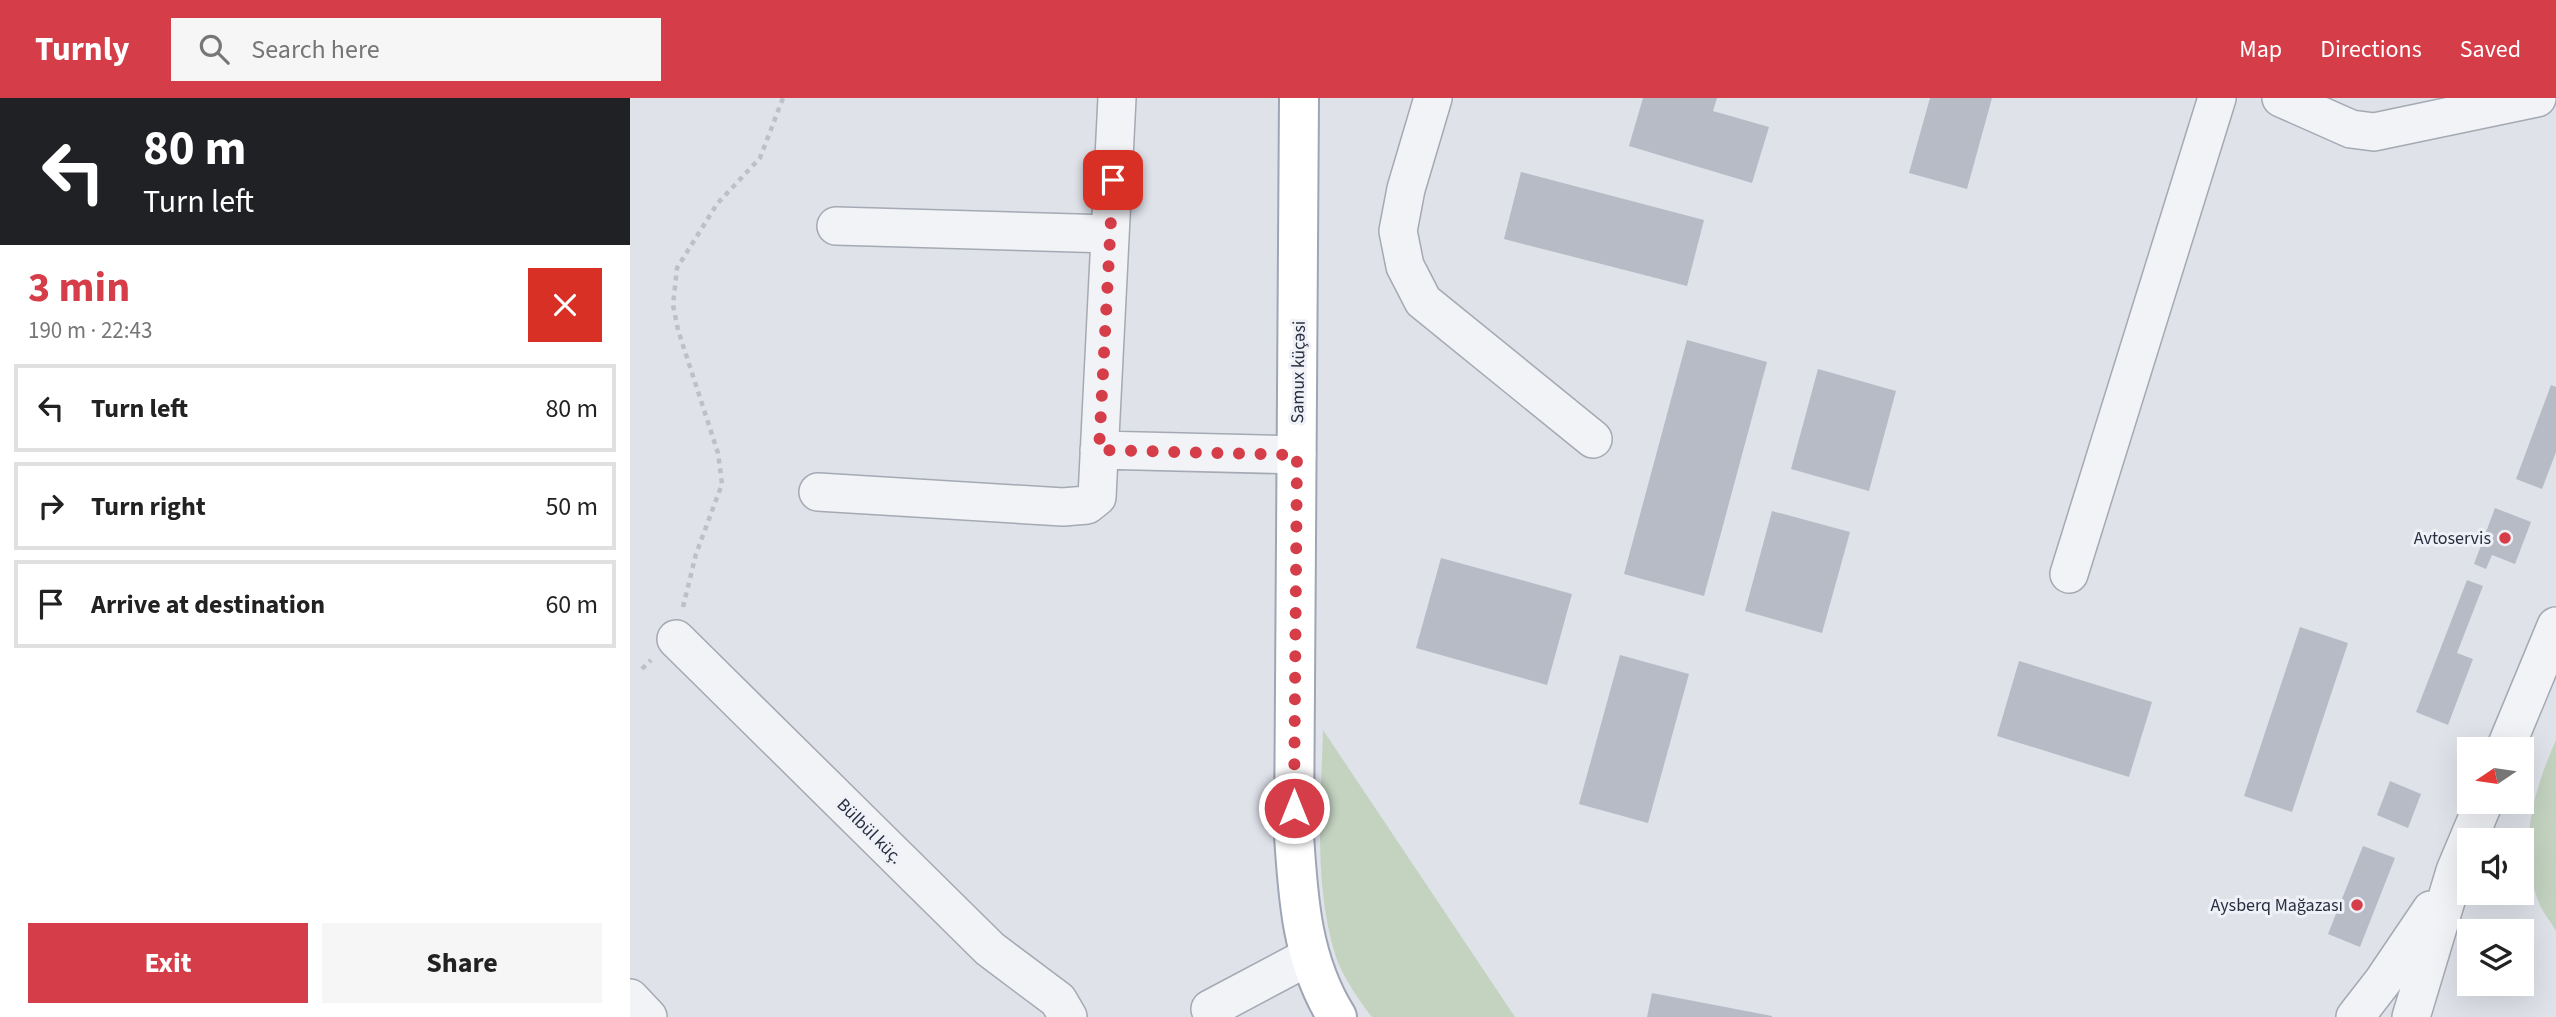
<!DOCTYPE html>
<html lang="en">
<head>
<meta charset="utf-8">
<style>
	:root { --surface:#fff; --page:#f6f6f6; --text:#222; --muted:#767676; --line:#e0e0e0; --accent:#d53d49 }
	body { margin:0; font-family:"Source Sans 3",sans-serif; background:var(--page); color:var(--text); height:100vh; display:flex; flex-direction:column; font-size:26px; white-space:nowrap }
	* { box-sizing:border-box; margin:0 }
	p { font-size:23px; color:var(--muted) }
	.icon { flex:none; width:38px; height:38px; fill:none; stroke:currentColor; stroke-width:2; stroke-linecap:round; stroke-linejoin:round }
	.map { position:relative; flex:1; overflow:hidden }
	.sheet { display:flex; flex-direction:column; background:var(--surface); width:630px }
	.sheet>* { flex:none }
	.banner { background:#202124; color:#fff; overflow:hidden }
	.needle { width:46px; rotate:257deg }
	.buttons { position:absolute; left:1827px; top:639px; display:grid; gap:14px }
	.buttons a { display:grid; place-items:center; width:77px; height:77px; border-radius:0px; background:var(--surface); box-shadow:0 7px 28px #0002; font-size:35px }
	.pin { position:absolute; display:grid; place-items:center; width:60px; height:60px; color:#fff; margin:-30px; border-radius:14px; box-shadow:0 4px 10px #0006 }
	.me { position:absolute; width:77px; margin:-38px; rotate:0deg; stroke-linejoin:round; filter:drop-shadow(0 0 5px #0008) }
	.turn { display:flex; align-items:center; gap:24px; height:147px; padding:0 28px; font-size:32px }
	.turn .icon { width:91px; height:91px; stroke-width:2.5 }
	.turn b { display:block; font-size:49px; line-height:60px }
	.round { display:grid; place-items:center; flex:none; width:74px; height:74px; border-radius:0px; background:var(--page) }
	.summary { display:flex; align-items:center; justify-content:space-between; height:119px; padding:0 28px }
	h1 { font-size:42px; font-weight:700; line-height:52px; color:var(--accent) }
	.button { display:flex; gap:14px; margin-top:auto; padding:14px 28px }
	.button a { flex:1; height:80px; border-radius:0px; background:var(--accent); color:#fff; font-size:28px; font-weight:700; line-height:80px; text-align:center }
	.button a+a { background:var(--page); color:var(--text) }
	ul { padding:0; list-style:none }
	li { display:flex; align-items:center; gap:21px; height:88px; margin:0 14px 10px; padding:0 14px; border:4px solid var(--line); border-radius:0px }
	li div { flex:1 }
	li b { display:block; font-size:26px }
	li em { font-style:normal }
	header { display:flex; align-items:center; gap:42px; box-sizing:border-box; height:98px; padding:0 35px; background:var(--accent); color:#fff }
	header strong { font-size:33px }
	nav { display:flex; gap:38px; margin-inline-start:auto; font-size:24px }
	.search { width:490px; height:63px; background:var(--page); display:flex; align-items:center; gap:18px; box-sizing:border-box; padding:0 24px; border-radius:0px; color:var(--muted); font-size:26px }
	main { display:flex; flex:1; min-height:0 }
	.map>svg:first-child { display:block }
	.green { fill:#c3d3c0 }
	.building { fill:#b6bbc6 }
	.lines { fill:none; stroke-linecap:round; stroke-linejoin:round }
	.minor-casing { stroke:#a4a9b3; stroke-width:40 }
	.major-casing { stroke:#9ea5b5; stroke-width:42 }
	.path { stroke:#bdc0c8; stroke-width:4.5; stroke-dasharray:5 5; stroke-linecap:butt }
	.minor { stroke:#f2f3f7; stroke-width:37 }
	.major { stroke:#fff; stroke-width:38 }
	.route { stroke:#d53d49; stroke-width:12; stroke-dasharray:0 21.6 }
	.poi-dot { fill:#d53d49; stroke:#eff1f7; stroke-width:2.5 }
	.labels { text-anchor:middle; stroke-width:6; stroke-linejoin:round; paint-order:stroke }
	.street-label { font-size:18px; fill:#272f41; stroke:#eff1f7 }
	.poi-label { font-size:18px; fill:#272f41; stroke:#eff1f7; text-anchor:end }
</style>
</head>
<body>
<header>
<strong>Turnly</strong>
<div class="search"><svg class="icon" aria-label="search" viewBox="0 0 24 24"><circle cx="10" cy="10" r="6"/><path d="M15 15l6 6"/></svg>Search here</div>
<nav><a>Map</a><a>Directions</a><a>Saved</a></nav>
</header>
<main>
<section class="sheet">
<div class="banner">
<div class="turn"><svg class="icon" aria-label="left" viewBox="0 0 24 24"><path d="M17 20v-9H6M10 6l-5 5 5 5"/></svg><div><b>80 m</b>Turn left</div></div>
</div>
<div class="summary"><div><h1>3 min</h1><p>190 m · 22:43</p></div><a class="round" style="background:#d93025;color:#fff"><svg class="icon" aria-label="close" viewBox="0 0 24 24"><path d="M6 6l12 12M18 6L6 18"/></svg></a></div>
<ul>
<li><svg class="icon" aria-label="left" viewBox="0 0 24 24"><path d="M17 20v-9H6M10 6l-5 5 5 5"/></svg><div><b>Turn left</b></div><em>80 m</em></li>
<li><svg class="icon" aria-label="right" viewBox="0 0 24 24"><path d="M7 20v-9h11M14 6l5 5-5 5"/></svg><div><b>Turn right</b></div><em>50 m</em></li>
<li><svg class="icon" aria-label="arrive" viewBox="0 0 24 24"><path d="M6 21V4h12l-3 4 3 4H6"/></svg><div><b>Arrive at destination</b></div><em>60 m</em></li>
</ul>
<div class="button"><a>Exit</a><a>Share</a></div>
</section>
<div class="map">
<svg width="1926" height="919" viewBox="0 0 1926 919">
	<rect width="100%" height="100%" fill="#dfe2e9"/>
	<path class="green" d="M 693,632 L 885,919 L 742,919 C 730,904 712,877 706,859 C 683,787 691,706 693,632 Z
		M 1926,642 L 1926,833 C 1921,824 1913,815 1909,805 C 1887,749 1903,694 1926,642 Z"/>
	<path class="building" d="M 1013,0 L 1087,0 L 1083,13 L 1139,29 L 1122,85 L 999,48 Z
		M 1300,0 L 1362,0 L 1337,91 L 1279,75 Z
		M 891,74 L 1074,122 L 1057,188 L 874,141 Z
		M 1057,242 L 1137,264 L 1074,498 L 994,476 Z
		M 1188,271 L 1266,293 L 1239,393 L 1161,371 Z
		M 1921,287 L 1926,289 L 1926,354 L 1912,391 L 1886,381 Z
		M 1865,410 L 1901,424 L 1885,466 L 1862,457 L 1856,471 L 1844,466 Z
		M 1142,413 L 1220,434 L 1192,535 L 1115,513 Z
		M 811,460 L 942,496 L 917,587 L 786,550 Z
		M 1837,482 L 1853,488 L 1827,555 L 1843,561 L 1818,627 L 1786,614 Z
		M 1670,529 L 1718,545 L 1662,714 L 1614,698 Z
		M 990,557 L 1059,576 L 1018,725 L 949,706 Z
		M 1389,563 L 1522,604 L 1499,679 L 1367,638 Z
		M 1760,683 L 1791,696 L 1778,730 L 1747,717 Z
		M 1733,748 L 1765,760 L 1730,849 L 1698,836 Z
		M 1022,895 L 1142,918 L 1142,919 L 1017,919 Z"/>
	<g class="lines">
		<g class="minor-casing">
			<path id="minor" d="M 803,0 L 776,91 L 768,133 L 775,168 L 793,203 L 963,341
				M 1651,0 L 1721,31 L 1744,34 L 1907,0
				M 206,128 L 480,136
				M 469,352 L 667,357
				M 188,394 L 433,409 L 457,407 L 467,399 L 487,0
				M 1439,476 L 1587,0
				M 46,541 L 360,851 L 428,902 L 438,919
				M 1875,651 L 1926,528
				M 0,900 L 18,919
				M 580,911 L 678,859
				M 1725,919 L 1753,883 L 1801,812
				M 1781,919 L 1825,773 L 1854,704"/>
		</g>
		<g class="major-casing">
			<path id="major" d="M 669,0 L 664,737 C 668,801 672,863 707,919"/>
		</g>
		<path class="path" d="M 53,509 L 66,456 L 92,386 L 88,355 L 48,232 L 43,207 L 47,170 L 87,106 L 130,60 L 153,0
			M 12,571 L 21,562"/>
		<use href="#minor" class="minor"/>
		<use href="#major" class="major"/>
	</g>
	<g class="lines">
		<path class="route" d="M 483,82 L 469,352 L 667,357 L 664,710"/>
	</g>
	<g class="poi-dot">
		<circle cx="1875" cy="440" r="7"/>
		<circle cx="1727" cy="807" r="7"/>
	</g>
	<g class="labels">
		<g class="street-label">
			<text transform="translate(668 274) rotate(-89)" y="6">Samux küçəsi</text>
			<text transform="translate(240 733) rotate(45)" y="6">Bülbül küç.</text>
		</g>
		<g class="poi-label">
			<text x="1861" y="446">Avtoservis</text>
			<text x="1713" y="813">Aysberq Mağazası</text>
		</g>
	</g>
</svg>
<div class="buttons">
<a><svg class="needle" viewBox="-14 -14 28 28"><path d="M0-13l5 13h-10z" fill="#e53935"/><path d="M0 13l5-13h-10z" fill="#767676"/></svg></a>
<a><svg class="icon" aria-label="sound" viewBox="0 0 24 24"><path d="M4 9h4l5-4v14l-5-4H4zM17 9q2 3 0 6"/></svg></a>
<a><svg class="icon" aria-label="layers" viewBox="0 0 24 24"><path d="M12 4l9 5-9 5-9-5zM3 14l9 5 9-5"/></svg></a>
</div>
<div class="pin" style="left:483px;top:82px;background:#d93025"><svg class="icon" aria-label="arrive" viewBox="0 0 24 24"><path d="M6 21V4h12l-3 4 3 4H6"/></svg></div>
<svg class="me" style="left:664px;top:710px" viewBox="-20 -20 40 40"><circle r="17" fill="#d53d49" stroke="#fff" stroke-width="3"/><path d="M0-11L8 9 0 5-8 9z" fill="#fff"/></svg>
</div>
</main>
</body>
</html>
